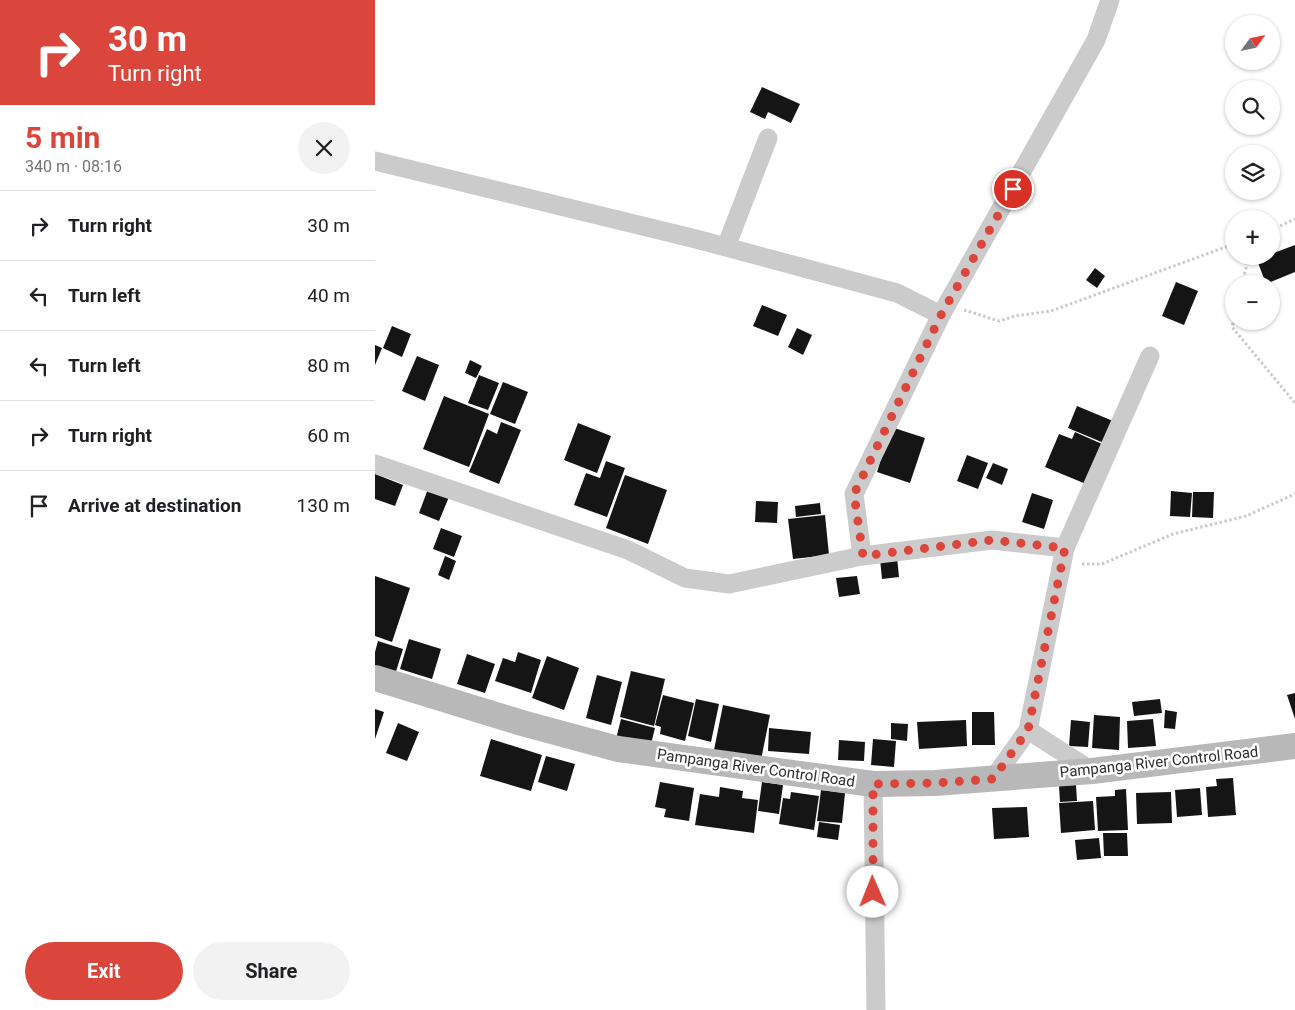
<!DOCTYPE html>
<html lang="en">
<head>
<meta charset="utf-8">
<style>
	:root { --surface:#fff; --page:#f2f2f2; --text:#202124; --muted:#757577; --line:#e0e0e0; --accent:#da453c }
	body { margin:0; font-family:Roboto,sans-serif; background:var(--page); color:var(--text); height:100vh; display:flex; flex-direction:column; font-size:19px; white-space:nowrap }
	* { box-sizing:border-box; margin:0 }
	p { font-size:16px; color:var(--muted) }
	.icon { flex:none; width:28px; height:28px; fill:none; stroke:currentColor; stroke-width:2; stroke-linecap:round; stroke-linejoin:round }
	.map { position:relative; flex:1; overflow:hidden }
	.side { display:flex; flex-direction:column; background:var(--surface); width:375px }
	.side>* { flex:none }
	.banner { background:#da453c; color:#fff; overflow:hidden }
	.needle { width:32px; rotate:57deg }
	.fabs { position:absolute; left:850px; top:15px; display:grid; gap:10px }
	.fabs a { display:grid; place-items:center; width:55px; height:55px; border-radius:50%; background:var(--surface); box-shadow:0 1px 4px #0004; font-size:25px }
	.pin { position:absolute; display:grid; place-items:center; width:42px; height:42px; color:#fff; margin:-21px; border:2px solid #fff; border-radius:50%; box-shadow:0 1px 5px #0007 }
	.me { position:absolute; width:55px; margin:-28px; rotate:359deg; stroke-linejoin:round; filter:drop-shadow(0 0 4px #0008) }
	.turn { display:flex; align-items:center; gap:18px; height:105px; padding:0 25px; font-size:22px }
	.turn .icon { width:65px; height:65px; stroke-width:2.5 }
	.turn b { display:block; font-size:35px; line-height:42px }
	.round { display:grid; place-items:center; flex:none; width:52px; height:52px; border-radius:26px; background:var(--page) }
	.summary { display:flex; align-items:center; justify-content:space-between; height:85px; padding:0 25px }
	h1 { font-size:30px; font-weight:700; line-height:38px; color:var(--accent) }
	.cta { display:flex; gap:10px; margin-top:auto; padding:10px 25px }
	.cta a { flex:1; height:58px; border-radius:30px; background:var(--accent); color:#fff; font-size:20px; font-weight:700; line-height:58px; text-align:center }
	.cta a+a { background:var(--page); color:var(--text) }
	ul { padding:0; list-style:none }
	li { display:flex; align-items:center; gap:15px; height:70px; padding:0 25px; border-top:1px solid var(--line) }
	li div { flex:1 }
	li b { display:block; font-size:19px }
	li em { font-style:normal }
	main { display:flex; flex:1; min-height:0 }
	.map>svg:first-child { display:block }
	.building { fill:#151515 }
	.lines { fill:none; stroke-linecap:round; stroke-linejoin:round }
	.path { stroke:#cbcbcb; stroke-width:3; stroke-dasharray:2.5 2.5; stroke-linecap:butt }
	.minor { stroke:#cbcbcb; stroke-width:19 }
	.secondary { stroke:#b8b8b8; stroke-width:26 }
	.route { stroke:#da453c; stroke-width:9; stroke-dasharray:0 16.2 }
	.labels { text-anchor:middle; stroke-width:5; stroke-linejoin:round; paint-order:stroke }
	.street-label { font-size:15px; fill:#2e2e2e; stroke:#fff }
</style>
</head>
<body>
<main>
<section class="side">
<div class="banner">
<div class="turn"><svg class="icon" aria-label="right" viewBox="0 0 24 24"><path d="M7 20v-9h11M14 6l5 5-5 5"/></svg><div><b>30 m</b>Turn right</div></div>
</div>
<div class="summary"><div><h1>5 min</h1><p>340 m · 08:16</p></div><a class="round"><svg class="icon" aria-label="close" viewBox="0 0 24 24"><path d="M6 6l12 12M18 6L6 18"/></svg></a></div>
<ul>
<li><svg class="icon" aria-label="right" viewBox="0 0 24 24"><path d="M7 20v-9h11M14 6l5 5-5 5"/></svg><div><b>Turn right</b></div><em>30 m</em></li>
<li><svg class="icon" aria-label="left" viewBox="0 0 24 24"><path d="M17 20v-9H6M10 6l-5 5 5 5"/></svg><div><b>Turn left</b></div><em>40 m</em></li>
<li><svg class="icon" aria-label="left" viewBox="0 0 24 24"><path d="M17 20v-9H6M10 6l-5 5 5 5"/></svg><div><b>Turn left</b></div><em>80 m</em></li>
<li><svg class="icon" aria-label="right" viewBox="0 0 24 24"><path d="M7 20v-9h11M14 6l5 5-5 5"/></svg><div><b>Turn right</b></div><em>60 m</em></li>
<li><svg class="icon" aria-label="arrive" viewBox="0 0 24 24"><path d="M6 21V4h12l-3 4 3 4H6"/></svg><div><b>Arrive at destination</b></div><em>130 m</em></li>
</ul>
<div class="cta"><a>Exit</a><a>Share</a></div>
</section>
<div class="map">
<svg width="920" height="1010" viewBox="0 0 920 1010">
	<rect width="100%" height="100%" fill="#fff"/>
	<path class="building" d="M 387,87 L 425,104 L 416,123 L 393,112 L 390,119 L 375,112 Z
		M 920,245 L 920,272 L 891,284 L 882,260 L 896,256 L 896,254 Z
		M 720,268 L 730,276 L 722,288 L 711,280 Z
		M 801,282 L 823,291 L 809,325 L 787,316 Z
		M 387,305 L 412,315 L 403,336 L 378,326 Z
		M 17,326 L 36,334 L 27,357 L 8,348 Z
		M 422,328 L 437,335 L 428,355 L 413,347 Z
		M 0,345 L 7,348 L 0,365 Z
		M 42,356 L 64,365 L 50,401 L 27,391 Z
		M 95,360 L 107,366 L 101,378 L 90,373 Z
		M 104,375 L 124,383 L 113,410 L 93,403 Z
		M 128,382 L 153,392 L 140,424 L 115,414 Z
		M 69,396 L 114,414 L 94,467 L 48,449 Z
		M 702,406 L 738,421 L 729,443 L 693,428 Z
		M 126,422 L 146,430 L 124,484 L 94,472 L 112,429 L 122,434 Z
		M 203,423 L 236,436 L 222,473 L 189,460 Z
		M 516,427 L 550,438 L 535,483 L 502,472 Z
		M 700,432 L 727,444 L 711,484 L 670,467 L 684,434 L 697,439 Z
		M 592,455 L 613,463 L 603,489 L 582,481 Z
		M 231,461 L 250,468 L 232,517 L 199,505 L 211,473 L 225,478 Z
		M 618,463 L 633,469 L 627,485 L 611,478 Z
		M 0,474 L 28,485 L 20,506 L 0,499 Z
		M 250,475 L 292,490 L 273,544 L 231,528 Z
		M 53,489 L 74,497 L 64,521 L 44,513 Z
		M 796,491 L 817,493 L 815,517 L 795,516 Z
		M 818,492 L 839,492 L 838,518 L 817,517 Z
		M 657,493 L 678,500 L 669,529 L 647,522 Z
		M 381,501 L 403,502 L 402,523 L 380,522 Z
		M 445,503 L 446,514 L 421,517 L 420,506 Z
		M 450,515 L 454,555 L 418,559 L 413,519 Z
		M 66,528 L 87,536 L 79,557 L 58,549 Z
		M 70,556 L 81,561 L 74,580 L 63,575 Z
		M 522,557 L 524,577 L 507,579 L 505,559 Z
		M 0,576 L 35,588 L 17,642 L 0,636 Z
		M 482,576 L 485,594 L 464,597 L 461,578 Z
		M 34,639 L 66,649 L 57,679 L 25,669 Z
		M 3,641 L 28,649 L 18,681 L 0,675 L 0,652 Z
		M 143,652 L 166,660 L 156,693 L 120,681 L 128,658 L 140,662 Z
		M 92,654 L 120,664 L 110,693 L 82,684 Z
		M 172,656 L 204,668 L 189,710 L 157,698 Z
		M 256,671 L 290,679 L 279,726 L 245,717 Z
		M 222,675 L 247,682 L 236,725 L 211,718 Z
		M 920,693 L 920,719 L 912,695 Z
		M 288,695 L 319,703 L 310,741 L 285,734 L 286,727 L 280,725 Z
		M 321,699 L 344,704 L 336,742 L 313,736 Z
		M 785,699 L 787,713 L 759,716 L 757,702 Z
		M 348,705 L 395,715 L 386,760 L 339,750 Z
		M 0,709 L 9,712 L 0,739 Z
		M 790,710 L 802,712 L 800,729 L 789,728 Z
		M 597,712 L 619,712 L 620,745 L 597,745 Z
		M 719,715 L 745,717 L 744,750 L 717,748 Z
		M 246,719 L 280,728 L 275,748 L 241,739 Z
		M 778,719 L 781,746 L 753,748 L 752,721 Z
		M 591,720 L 592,746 L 544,749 L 542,722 Z
		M 696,720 L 715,722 L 713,747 L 694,746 Z
		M 23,723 L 44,732 L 32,761 L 11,753 Z
		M 516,723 L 533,724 L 532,741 L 516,739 Z
		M 394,728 L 436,732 L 434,754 L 393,751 Z
		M 116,739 L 167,755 L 156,791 L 105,776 Z
		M 498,739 L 521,741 L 519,767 L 496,765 Z
		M 464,740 L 490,742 L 489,761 L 463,760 Z
		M 171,756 L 200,764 L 192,791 L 163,782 Z
		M 858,778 L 861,815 L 833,817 L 831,787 L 842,786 L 841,779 Z
		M 285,782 L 319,788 L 314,821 L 289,817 L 291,809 L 280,807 Z
		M 387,782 L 408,785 L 404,814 L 383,811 Z
		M 701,785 L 702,801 L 685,802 L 684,786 Z
		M 345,787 L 368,791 L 367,798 L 383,800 L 379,833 L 320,825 L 325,794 L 344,797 Z
		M 825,788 L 827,815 L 802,817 L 800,790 Z
		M 751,789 L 753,830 L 723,831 L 721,797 L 740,796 L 740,790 Z
		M 446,790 L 470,793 L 467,823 L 442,821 Z
		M 416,792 L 444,796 L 439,830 L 404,824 L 408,798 L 415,799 Z
		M 796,792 L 797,823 L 762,824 L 761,793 Z
		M 718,801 L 720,830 L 686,833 L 684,803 Z
		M 652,807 L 654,837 L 619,839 L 617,808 Z
		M 444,822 L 465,825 L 463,840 L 442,837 Z
		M 728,833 L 752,833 L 753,856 L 729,856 Z
		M 724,838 L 726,858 L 702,860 L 700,840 Z"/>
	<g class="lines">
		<path class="path" d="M 896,230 L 920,219
			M 867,284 L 874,256
			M 589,310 L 624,321 L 640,316 L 676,311 L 859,244
			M 859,318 L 857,327 L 920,403
			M 707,564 L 727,564 L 798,534 L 871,516 L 920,494"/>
		<path class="minor" d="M 0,161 L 321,239 L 522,293 L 566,315
			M 351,247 L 393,138
			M 0,464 L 253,550 L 310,578 L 354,584 L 487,556 L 617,540 L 690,548 L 653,730 L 618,779
			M 690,548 L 775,356
			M 487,556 L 479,494 L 566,315 L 721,40 L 735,0
			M 653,730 L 717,771
			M 498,784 L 501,1010"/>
		<path class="secondary" d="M 0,678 L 147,723 L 243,749 L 498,784 L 560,783 L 717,771 L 920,746"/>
	</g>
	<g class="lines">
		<path class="route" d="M 498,892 L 498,784 L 560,783 L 618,779 L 653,730 L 690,548 L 617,540 L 488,556 L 479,494 L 566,315 L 638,189"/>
	</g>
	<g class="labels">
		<g class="street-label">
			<text transform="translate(784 762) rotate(-6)" y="5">Pampanga River Control Road</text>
			<text transform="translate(381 768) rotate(8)" y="5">Pampanga River Control Road</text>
		</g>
	</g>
</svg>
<div class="fabs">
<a><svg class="needle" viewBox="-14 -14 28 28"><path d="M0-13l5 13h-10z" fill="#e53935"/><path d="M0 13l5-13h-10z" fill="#757577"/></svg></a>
<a><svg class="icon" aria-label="search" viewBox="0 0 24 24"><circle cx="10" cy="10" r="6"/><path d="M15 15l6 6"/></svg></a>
<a><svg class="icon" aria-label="layers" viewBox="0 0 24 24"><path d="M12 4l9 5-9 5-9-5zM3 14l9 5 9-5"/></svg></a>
<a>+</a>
<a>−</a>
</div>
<div class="pin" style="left:638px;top:189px;background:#d93025"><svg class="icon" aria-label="arrive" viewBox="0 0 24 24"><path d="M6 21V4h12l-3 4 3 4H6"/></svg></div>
<svg class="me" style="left:498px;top:892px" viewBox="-20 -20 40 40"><circle r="19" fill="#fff"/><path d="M0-13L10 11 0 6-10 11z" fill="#da453c"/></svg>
</div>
</main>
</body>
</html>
